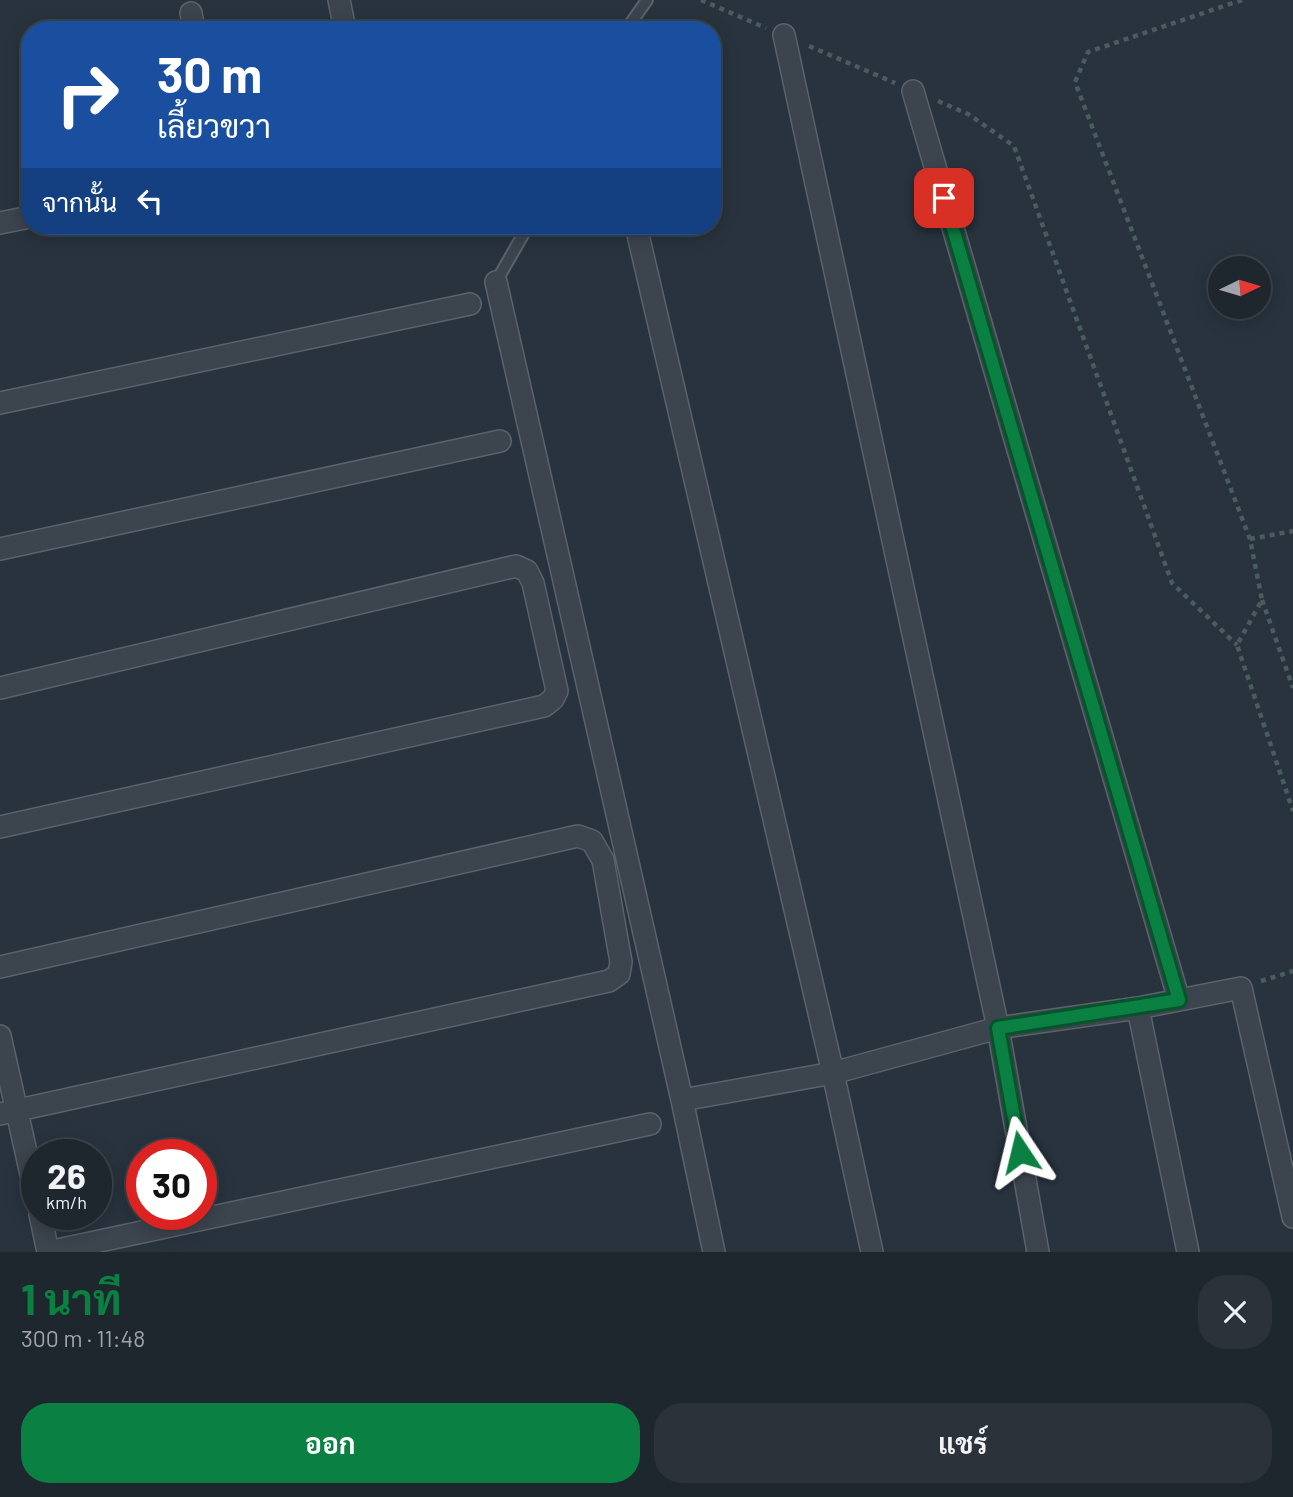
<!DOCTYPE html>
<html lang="th">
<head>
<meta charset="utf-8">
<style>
	:root { --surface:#1e262e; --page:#2b323a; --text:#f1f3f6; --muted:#a1a5aa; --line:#3c434a; --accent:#0b8043 }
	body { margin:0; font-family:Barlow,Sarabun,sans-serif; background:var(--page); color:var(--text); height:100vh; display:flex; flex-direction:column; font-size:26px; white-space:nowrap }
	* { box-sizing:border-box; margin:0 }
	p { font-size:23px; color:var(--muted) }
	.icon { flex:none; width:38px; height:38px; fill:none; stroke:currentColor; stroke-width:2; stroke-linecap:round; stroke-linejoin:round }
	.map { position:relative; height:1252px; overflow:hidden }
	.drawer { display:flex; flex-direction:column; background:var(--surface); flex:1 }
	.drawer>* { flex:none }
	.hud { position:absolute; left:21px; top:21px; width:700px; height:214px; border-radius:28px; box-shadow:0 4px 18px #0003,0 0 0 2px var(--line); background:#1a4fa0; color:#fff; overflow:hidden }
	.needle { width:46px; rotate:85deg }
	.fabs { position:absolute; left:1208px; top:256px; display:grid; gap:14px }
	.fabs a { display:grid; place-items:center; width:63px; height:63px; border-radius:50%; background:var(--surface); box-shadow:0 4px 18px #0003,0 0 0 2px var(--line); font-size:35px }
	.speed { position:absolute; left:21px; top:1139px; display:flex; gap:14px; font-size:35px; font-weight:700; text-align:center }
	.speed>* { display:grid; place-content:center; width:91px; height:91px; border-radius:50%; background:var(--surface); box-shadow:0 4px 18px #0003,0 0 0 2px var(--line); line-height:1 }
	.speed small { font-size:18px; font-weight:400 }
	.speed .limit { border:10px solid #d22; background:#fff; color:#111 }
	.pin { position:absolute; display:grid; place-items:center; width:60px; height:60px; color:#fff; margin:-30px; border-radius:14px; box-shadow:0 4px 10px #0006 }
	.me { position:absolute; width:77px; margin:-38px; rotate:350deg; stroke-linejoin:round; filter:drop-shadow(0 0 5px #0008) }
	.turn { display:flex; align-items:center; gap:24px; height:147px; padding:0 21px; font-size:32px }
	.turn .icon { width:91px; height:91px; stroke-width:2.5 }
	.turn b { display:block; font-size:49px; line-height:60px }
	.then { display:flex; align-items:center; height:66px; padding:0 21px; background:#0003; gap:14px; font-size:26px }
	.round { display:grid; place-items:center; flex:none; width:74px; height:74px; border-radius:28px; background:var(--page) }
	.head { display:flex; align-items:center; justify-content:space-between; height:119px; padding:0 21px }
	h1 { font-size:42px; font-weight:700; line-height:52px; color:var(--accent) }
	.action { display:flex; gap:14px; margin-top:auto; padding:14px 21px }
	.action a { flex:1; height:80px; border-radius:28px; background:var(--accent); color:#fff; font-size:28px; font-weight:700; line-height:80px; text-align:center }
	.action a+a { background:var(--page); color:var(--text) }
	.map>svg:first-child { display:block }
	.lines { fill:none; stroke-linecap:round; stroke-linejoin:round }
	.lane-casing { stroke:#5a626b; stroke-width:14 }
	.street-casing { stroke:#5a626b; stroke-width:24 }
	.path { stroke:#4a5c5e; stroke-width:4.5; stroke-dasharray:5 5; stroke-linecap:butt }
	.lane { stroke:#3c444e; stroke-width:10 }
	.street { stroke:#3c444e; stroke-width:21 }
	.route-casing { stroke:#07532c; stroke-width:18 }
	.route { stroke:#0b8043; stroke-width:12 }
</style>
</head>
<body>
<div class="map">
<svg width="1293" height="1252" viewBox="0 0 1293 1252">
	<rect width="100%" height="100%" fill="#28333e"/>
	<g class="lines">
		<g class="lane-casing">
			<path id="lane" d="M 626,30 L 647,0
				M 496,282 L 528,226"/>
		</g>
		<g class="street-casing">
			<path id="street" d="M 339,0 L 345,30
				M 191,13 L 194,30
				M 784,35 L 998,1028 L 1038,1252
				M 913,91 L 1179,1000
				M 0,223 L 30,217
				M 636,226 L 833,1073 L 872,1252
				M 496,282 L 682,1100 L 714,1252
				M 0,403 L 470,304
				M 0,549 L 500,441
				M 0,688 L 516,566 L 527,571 L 533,583 L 557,691 L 553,699 L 544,706 L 0,827
				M 0,967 L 578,836 L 592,841 L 603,860 L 621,962 L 619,974 L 609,981 L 0,1114
				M 1138,1008 L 1188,1252
				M 0,1036 L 37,1201
				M 682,1100 L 833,1073 L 998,1028 L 1138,1008 L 1241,988 L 1293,1217
				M 40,1214 L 48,1252
				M 48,1252 L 650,1124"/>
		</g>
		<path class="path" d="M 701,0 L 766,28
			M 1242,0 L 1088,52 L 1075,82 L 1250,539 L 1262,600 L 1237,645 L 1293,811
			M 809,46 L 895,83
			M 938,101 L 968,114 L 1014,146 L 1172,583 L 1237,645
			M 1250,539 L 1293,531
			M 1262,600 L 1293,688
			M 1261,981 L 1293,971"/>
		<use href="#lane" class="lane"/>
		<use href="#street" class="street"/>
	</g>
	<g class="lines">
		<g class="route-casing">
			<path id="route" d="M 944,198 L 1179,1000 L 998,1028 L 1020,1152"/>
		</g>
		<use href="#route" class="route"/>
	</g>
</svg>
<div class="fabs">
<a><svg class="needle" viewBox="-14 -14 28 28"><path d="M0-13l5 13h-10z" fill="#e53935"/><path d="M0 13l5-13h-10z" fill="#a1a5aa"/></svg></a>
</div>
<div class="speed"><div>26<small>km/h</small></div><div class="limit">30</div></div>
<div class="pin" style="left:944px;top:198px;background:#d93025"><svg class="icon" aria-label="arrive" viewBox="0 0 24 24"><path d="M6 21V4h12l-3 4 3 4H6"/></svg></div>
<svg class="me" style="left:1020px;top:1152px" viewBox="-20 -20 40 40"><path d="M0-17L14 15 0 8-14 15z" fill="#0b8043" stroke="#fff" stroke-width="4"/></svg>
<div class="hud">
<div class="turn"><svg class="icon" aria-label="right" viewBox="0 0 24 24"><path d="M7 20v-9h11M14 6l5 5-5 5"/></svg><div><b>30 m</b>เลี้ยวขวา</div></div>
<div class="then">จากนั้น<svg class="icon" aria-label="left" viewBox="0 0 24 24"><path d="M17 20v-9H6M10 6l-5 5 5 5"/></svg></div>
</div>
</div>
<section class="drawer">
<div class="head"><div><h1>1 นาที</h1><p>300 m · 11:48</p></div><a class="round"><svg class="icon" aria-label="close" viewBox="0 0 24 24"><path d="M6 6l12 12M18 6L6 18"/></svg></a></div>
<div class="action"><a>ออก</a><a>แชร์</a></div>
</section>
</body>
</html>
